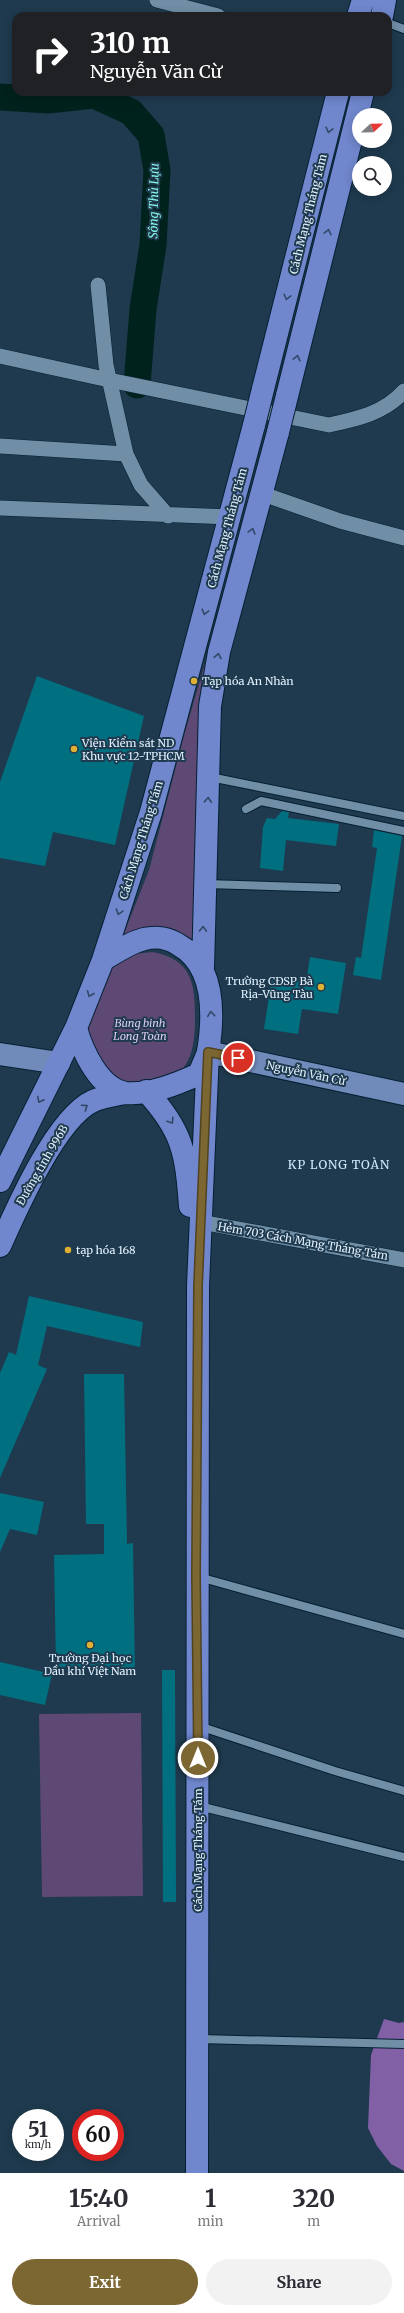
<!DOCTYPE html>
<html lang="en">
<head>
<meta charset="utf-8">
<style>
	:root { --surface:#fff; --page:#f2f2f3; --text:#2b2b33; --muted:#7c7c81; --accent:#7c6733 }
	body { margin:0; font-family:Merriweather,serif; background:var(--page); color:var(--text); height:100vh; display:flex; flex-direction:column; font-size:15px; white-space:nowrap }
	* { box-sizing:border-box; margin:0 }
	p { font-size:13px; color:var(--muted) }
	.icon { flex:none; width:22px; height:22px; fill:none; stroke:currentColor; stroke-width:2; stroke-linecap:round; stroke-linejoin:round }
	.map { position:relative; height:2173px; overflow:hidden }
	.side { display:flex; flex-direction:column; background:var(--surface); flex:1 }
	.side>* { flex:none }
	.guide { position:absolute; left:12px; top:12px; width:380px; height:84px; border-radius:12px; box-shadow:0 2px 10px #0003; background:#202124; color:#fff; overflow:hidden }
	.needle { width:26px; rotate:68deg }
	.controls { position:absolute; left:352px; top:108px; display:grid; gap:8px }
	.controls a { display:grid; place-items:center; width:40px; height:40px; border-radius:50%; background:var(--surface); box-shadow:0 2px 10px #0003; font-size:20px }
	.speed { position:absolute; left:12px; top:2109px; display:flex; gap:8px; font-size:20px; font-weight:700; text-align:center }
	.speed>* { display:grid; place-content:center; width:52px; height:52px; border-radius:50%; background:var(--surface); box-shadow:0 2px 10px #0003; line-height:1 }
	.speed small { font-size:10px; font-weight:400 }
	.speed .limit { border:6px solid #d22; background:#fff; color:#111 }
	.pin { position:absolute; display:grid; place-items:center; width:34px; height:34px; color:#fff; margin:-17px; border:2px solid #fff; border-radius:50%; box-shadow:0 1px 4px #0007 }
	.me { position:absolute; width:44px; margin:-22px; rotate:0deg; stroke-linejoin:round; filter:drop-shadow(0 0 3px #0008) }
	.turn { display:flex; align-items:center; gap:14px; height:84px; padding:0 12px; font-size:18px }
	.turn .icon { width:52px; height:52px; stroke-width:2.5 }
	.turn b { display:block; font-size:28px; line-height:34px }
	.eta { display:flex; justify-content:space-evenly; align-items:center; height:68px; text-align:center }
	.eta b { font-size:24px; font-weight:700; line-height:28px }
	.button { display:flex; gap:8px; margin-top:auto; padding:8px 12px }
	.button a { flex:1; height:46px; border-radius:24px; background:var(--accent); color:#fff; font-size:16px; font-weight:700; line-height:46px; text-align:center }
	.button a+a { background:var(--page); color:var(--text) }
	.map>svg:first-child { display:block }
	.green { fill:#5e4975 }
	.forest { fill:#8160a5 }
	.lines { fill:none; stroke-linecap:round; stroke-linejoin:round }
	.river { stroke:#00221c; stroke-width:27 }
	.building { fill:#007081 }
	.lane-casing { stroke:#052033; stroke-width:10 }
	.street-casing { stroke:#052033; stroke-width:16 }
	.secondary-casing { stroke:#052033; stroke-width:24 }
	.primary-casing { stroke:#052033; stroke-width:24 }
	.lane { stroke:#708ea6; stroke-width:8 }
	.street { stroke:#708ea6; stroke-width:15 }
	.secondary { stroke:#708aba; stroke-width:22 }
	.primary { stroke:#7087cd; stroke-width:22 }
	.primary-bridge-casing { stroke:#052033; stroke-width:24; stroke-linecap:butt }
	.primary-bridge { stroke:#7087cd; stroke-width:22 }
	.oneway { stroke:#2f4967 }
	.route-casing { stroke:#514321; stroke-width:10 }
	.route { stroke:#7c6733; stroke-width:7 }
	.poi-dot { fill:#deb133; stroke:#1f3a4e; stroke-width:1.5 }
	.labels { text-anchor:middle; stroke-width:4; stroke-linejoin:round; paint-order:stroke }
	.street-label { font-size:11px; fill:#e1f1fe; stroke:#1f3a4e }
	.poi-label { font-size:11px; fill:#e1f1fe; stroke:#1f3a4e; text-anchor:start }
	.park-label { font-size:11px; font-style:italic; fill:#ddccf3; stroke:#1f3a4e }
	.water-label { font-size:12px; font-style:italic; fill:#87fde8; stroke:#1f3a4e }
	.neighbourhood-label { font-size:12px; letter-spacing:1px; fill:#cfe8fd; stroke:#1f3a4e }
</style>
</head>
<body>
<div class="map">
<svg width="404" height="2173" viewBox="0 0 404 2173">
	<rect width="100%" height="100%" fill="#1f3a4e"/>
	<path class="green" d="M 249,493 L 253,494 L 223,620 L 197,949 L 123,936 L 149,870 L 185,732 L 218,618 Z
		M 153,952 C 192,960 195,983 195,1018 C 195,1045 192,1071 163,1084 C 157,1087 121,1082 112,1082 L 85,1029 L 110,967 L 133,954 Z
		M 141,1713 L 143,1896 L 42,1897 L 39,1714 Z"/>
	<path class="forest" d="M 384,2019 L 399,2023 L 404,2022 L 404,2171 L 391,2164 L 377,2146 L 368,2128 L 371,2055 Z"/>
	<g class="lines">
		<path class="river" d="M 0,97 L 48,100 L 94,95 L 131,112 L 151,135 L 157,170 L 153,245 L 143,309 L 137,385"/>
	</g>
	<path class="building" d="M 37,676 L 144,716 L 115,845 L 53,832 L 45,866 L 0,858 L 0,782 Z
		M 282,811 L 289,812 L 288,818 L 339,824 L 336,846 L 286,840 L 283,871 L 260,868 L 263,827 L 267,818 L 275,819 Z
		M 374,830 L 402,836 L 381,980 L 353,975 L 356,957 L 361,958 L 377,848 L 372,847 Z
		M 310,957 L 346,963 L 338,1014 L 302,1009 L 298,1034 L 264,1029 L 272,977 L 306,982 Z
		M 29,1296 L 143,1322 L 140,1347 L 47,1326 L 38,1365 L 47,1369 L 0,1478 L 0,1373 L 9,1352 L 16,1355 Z
		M 84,1374 L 124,1374 L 127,1544 L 133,1543 L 135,1675 L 107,1675 L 107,1666 L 56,1667 L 54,1555 L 104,1554 L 104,1524 L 86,1524 Z
		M 0,1493 L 44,1502 L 37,1535 L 10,1529 L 0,1552 Z
		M 0,1662 L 52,1674 L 45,1705 L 0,1695 Z
		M 162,1670 L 175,1670 L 176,1902 L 163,1902 Z"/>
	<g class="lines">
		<g class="lane-casing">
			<path id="lane" d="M 388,23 L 404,29
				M 210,777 L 404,816
				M 246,809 L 261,801 L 404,831
				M 206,884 L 337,888
				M 199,1577 L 404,1634
				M 199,1726 L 335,1771 L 404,1791
				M 199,1806 L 404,1857
				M 199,2039 L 404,2044"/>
		</g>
		<g class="street-casing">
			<path id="street" d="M 157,0 L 218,16
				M 98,285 L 106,365 L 126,454 L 141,485 L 168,516
				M 0,356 L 109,380 L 329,425 C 357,419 385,413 404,391
				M 0,446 L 126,454
				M 263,494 L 340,521 L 404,538
				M 0,508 L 231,517
				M 201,1222 L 404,1260"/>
		</g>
		<g class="secondary-casing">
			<path id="secondary" d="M 208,1052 L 404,1094
				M 0,1054 L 59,1063"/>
		</g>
		<g class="primary-casing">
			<path id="primary" d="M 358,16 L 363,0
				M 382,16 L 385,0
				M 263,389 L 338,92
				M 287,396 L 363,92
				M 103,960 C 116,952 129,943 144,939 C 156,936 169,938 179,945 C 216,966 214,1015 208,1052 L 198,1286 L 197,2173
				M 203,968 L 210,706 L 219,652 L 278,432
				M 76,1028 C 82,1050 99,1089 126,1093 C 150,1095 177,1084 199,1074 L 207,1055
				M 146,1091 C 183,1131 186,1153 190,1206
				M 0,1181 L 76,1028 L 103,960 L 151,812 L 254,425
				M 0,1246 C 16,1210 56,1118 93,1101 C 102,1097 115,1095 125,1093"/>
		</g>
		<use href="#lane" class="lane"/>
		<use href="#street" class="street"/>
		<use href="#secondary" class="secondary"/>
		<use href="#primary" class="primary"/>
		<g class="primary-bridge-casing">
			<path id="primary-bridge" d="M 254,425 L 263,389
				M 278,432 L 287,396"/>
		</g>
		<use href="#primary-bridge" class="primary-bridge"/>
	</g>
	<defs><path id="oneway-chevron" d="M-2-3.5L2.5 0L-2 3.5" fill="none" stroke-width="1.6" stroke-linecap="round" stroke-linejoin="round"/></defs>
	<g class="oneway">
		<use href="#oneway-chevron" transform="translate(329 130) rotate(104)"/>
		<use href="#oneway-chevron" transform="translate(328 232) rotate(-76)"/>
		<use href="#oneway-chevron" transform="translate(287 297) rotate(104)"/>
		<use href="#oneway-chevron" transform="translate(297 358) rotate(-76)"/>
		<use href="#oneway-chevron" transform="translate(252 531) rotate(-75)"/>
		<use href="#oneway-chevron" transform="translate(205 612) rotate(105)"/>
		<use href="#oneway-chevron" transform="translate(218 656) rotate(-79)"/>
		<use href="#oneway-chevron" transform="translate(208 800) rotate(-87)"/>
		<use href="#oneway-chevron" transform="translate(119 912) rotate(108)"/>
		<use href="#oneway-chevron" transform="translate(203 929) rotate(-89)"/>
		<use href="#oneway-chevron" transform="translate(90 994) rotate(112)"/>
		<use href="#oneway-chevron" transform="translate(211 1014) rotate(-96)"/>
		<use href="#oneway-chevron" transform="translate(40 1100) rotate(117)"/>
		<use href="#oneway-chevron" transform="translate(85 1107) rotate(-34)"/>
		<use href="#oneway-chevron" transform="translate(171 1121) rotate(57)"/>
	</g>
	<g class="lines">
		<g class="route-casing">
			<path id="route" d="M 198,1758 L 196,1576 L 198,1286 L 208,1052 L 238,1058"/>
		</g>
		<use href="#route" class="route"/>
	</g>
	<g class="poi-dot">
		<circle cx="194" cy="681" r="4"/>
		<circle cx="74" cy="749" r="4"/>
		<circle cx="321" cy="987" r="4"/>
		<circle cx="68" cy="1250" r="4"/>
		<circle cx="90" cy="1645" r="4"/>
	</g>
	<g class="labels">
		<g class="street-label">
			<text transform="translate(308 214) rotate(-76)" y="4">Cách Mạng Tháng Tám</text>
			<text transform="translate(227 528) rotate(-75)" y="4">Cách Mạng Tháng Tám</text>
			<text transform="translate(141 840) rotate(-73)" y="4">Cách Mạng Tháng Tám</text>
			<text transform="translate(306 1073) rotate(12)" y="4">Nguyễn Văn Cừ</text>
			<text transform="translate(42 1165) rotate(-60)" y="4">Đường tỉnh 996B</text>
			<text transform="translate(303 1241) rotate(10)" y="4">Hẻm 703 Cách Mạng Tháng Tám</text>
			<text transform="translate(198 1850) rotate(-90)" y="4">Cách Mạng Tháng Tám</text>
		</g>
		<g class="poi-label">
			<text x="202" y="685">Tạp hóa An Nhàn</text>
			<text x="82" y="747">Viện Kiểm sát ND<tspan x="82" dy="13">Khu vực 12-TPHCM</tspan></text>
			<text x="313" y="985" text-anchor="end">Trường CĐSP Bà<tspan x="313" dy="13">Rịa-Vũng Tàu</tspan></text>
			<text x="76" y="1254">tạp hóa 168</text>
			<text x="90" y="1662" text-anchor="middle">Trường Đại học<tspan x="90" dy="13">Dầu khí Việt Nam</tspan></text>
		</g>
		<g class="park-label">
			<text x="140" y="1027">Bùng binh<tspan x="140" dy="13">Long Toàn</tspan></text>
		</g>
		<g class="water-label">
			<text transform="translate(154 201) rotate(-89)" y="4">Sông Thủ Lựu</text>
		</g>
		<g class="neighbourhood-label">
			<text x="339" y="1169">KP LONG TOÀN</text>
		</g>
	</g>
</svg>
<div class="controls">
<a><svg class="needle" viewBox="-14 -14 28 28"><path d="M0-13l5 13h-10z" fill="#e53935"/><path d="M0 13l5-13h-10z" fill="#7c7c81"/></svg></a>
<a><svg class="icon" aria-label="search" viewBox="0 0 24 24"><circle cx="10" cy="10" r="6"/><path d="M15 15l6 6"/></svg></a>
</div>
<div class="speed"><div>51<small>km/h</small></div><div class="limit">60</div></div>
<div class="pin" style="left:238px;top:1058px;background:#d93025"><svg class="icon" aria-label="arrive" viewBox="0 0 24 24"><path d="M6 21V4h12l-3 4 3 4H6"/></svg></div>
<svg class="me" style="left:198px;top:1758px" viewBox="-20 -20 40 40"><circle r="17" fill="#7c6733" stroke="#fff" stroke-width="3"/><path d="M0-11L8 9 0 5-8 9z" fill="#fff"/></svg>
<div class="guide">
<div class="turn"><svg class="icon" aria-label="right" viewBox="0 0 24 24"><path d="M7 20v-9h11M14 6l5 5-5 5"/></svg><div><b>310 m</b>Nguyễn Văn Cừ</div></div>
</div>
</div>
<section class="side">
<div class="eta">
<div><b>15:40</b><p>Arrival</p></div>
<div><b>1</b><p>min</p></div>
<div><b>320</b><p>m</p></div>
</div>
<div class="button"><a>Exit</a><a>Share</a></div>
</section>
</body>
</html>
